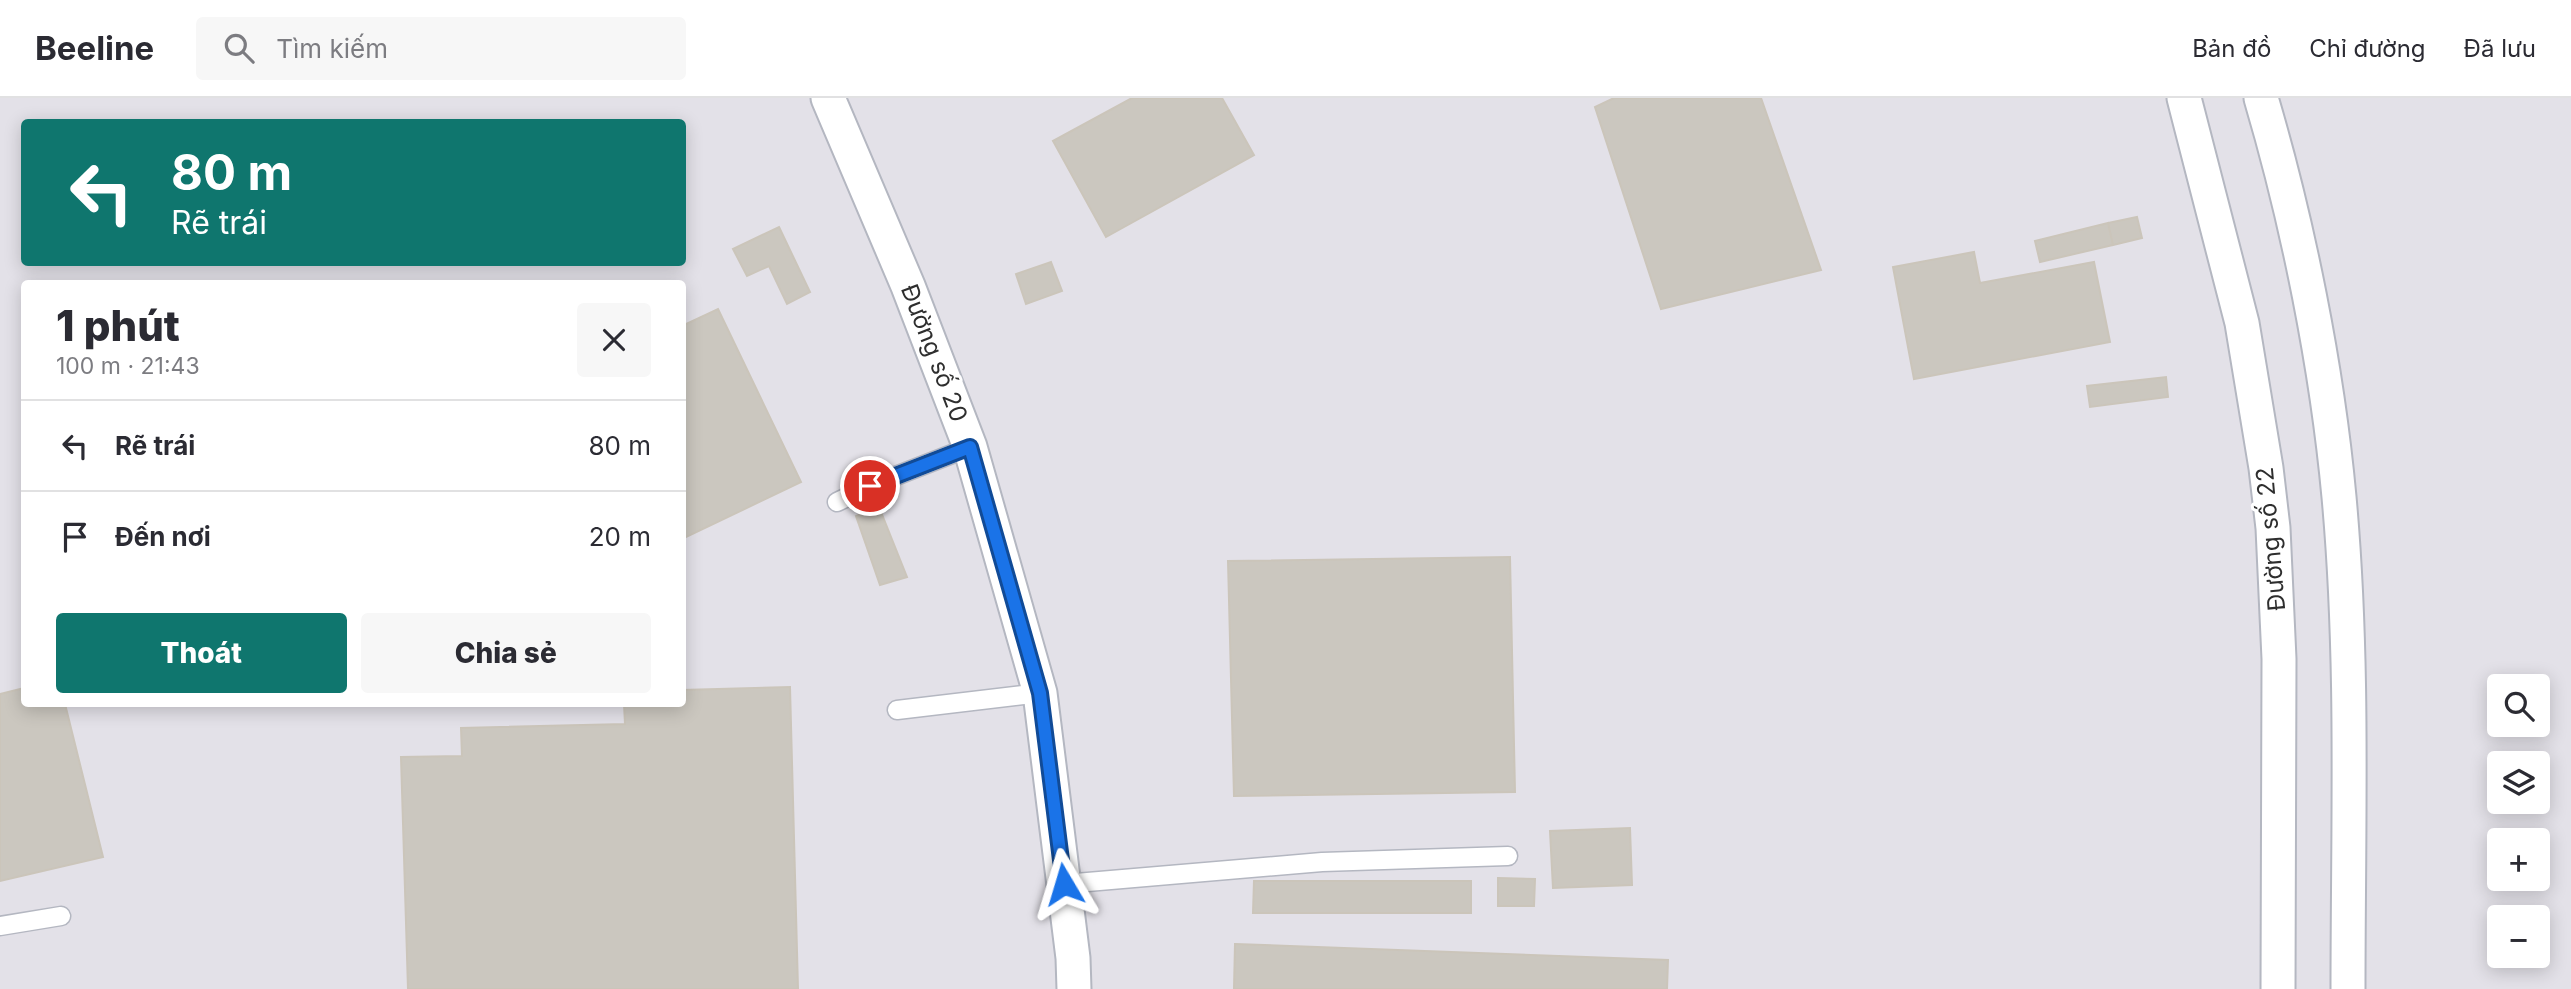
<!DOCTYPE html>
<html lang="vi">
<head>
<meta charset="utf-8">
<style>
	:root { --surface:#fff; --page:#f7f7f7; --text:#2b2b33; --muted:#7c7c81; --line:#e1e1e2; --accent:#0f766e }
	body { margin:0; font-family:Inter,sans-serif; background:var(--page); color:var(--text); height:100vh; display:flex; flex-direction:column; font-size:26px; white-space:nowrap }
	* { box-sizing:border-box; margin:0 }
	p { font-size:23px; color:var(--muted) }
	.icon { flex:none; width:38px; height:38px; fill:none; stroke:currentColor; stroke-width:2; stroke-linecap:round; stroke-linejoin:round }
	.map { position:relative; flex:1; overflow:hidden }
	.details { position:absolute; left:21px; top:182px; width:665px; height:427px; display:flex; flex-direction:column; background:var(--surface); border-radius:7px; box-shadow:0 4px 18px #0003 }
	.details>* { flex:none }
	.banner { position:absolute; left:21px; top:21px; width:665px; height:147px; border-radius:7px; box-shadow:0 4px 18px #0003; background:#0f766e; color:#fff; overflow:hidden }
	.fabs { position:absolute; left:2487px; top:576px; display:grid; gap:14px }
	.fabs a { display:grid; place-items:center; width:63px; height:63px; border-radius:7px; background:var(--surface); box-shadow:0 4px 18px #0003; font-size:35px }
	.pin { position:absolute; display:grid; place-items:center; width:60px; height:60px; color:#fff; margin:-30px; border:4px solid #fff; border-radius:50%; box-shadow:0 2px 7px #0007 }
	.me { position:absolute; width:77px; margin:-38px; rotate:353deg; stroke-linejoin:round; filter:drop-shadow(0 0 5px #0008) }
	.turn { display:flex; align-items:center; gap:24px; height:147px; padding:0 35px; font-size:32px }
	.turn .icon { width:91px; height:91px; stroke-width:2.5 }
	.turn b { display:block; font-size:49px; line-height:60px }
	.round { display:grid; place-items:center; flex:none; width:74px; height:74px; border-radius:7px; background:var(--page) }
	.overview { display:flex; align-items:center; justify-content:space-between; height:119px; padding:0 35px }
	h1 { font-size:42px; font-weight:800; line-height:52px }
	.primary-button { display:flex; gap:14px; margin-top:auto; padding:14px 35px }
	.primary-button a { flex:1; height:80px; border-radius:7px; background:var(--accent); color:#fff; font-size:28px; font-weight:800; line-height:80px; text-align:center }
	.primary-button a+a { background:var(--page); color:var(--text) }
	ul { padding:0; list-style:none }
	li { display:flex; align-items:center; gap:21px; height:91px; padding:0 35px; border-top:2px solid var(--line) }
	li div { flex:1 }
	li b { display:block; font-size:26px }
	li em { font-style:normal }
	header { display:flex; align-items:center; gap:42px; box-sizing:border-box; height:98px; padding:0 35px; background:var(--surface); border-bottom:2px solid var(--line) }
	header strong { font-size:33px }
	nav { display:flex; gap:38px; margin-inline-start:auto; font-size:24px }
	.search { width:490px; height:63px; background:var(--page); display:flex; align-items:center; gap:18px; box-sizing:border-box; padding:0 24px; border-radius:7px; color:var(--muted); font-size:26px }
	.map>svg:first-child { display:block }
	.industrial { fill:#e3e1e8; fill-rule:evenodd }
	.building { fill:#cbc7bf; stroke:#cbc5ba; stroke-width:2 }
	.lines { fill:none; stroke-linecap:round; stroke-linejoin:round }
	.lane-casing { stroke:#b4b7c1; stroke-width:21 }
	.street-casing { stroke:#b4b7c1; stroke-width:37 }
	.lane { stroke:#fff; stroke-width:18 }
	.street { stroke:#fff; stroke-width:33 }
	.route-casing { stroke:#114b97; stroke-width:18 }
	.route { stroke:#1a73e8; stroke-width:12 }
	.labels { text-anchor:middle; stroke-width:6; stroke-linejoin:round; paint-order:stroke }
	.street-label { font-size:24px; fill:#2e2e2e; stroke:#fff }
</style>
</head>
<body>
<header>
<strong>Beeline</strong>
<div class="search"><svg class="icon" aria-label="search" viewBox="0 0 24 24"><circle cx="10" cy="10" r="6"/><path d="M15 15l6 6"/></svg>Tìm kiếm</div>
<nav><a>Bản đồ</a><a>Chỉ đường</a><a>Đã lưu</a></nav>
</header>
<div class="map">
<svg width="2571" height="891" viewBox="0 0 2571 891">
	<rect width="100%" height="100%" fill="#efe9e1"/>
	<path class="industrial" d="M 0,0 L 2571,0 L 2571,891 L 0,891 ZM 24,24 L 682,24 L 682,164 L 24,164 ZM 24,186 L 682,186 L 682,606 L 24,606 ZM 2499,588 L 2538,588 L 2538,626 L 2499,626 ZM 2499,665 L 2538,665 L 2538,704 L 2499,704 ZM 2499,742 L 2538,742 L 2538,780 L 2499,780 ZM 2499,819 L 2538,819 L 2538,858 L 2499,858 Z"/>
	<path class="building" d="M 1132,0 L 1222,0 L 1254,57 L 1106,139 L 1053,43 Z
		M 1614,0 L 1761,0 L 1821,172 L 1661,211 L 1595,9 Z
		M 2137,119 L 2142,140 L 2113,147 L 2108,125 Z
		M 2108,125 L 2113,147 L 2040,164 L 2035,143 Z
		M 779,129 L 810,194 L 787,206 L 769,168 L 747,178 L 733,151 Z
		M 1974,154 L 1980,185 L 2094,164 L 2110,244 L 1914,281 L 1893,169 Z
		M 1051,164 L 1062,193 L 1026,206 L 1016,176 Z
		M 718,211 L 801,384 L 682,441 L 682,228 Z
		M 2166,279 L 2168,299 L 2090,309 L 2087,288 Z
		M 879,409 L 907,479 L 880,487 L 856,418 Z
		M 1510,459 L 1515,694 L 1234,698 L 1228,463 Z
		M 790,589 L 798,891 L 408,891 L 401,659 L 462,658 L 461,630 L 625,626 L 624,606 L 682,606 L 682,592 Z
		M 24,590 L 24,606 L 65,606 L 103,759 L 0,783 L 0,596 Z
		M 1630,730 L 1632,787 L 1553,790 L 1550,733 Z
		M 1498,780 L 1535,781 L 1534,808 L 1498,808 Z
		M 1254,783 L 1471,783 L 1471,815 L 1253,815 Z
		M 1235,846 L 1668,862 L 1667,891 L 1234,891 Z"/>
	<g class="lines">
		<g class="lane-casing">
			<path id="lane" d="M 837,404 L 870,388 L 970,349
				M 897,612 L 1040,595
				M 1064,786 L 1322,764 L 1508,758
				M 0,828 L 61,818"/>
		</g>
		<g class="street-casing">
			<path id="street" d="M 828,0 L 908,188 L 970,349 L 1040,595 L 1073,860 L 1074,891
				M 2184,0 L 2242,225 L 2266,370 L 2273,430 L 2279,561 L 2278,891
				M 2261,0 C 2298,125 2327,269 2339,399 C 2354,562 2348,727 2348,891"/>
		</g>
		<use href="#lane" class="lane"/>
		<use href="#street" class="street"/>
	</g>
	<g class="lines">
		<g class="route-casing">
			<path id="route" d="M 870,388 L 970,349 L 1040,595 L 1064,786"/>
		</g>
		<use href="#route" class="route"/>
	</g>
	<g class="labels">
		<g class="street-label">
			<text transform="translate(934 255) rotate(69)" y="8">Đường số 20</text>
			<text transform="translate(2271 441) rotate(-95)" y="8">Đường số 22</text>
		</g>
	</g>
</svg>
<div class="fabs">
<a><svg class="icon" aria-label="search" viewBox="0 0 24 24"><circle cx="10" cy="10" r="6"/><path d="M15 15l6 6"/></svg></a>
<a><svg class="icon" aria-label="layers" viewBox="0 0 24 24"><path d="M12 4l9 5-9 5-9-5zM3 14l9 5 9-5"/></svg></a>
<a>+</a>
<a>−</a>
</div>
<div class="pin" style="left:870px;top:388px;background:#d93025"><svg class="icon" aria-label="arrive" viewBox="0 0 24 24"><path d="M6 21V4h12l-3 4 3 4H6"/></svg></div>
<svg class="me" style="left:1064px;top:786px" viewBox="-20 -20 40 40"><path d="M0-17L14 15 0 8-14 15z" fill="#1a73e8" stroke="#fff" stroke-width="4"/></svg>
<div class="banner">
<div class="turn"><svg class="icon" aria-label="left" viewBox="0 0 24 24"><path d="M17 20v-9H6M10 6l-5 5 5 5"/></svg><div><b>80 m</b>Rẽ trái</div></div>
</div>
<section class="details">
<div class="overview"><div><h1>1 phút</h1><p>100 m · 21:43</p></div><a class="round"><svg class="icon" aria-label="close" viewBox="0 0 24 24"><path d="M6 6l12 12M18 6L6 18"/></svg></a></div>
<ul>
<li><svg class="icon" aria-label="left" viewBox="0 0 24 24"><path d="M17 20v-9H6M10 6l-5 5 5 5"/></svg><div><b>Rẽ trái</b></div><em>80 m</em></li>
<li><svg class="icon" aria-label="arrive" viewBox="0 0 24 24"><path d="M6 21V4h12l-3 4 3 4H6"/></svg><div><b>Đến nơi</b></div><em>20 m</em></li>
</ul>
<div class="primary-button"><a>Thoát</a><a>Chia sẻ</a></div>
</section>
</div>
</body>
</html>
